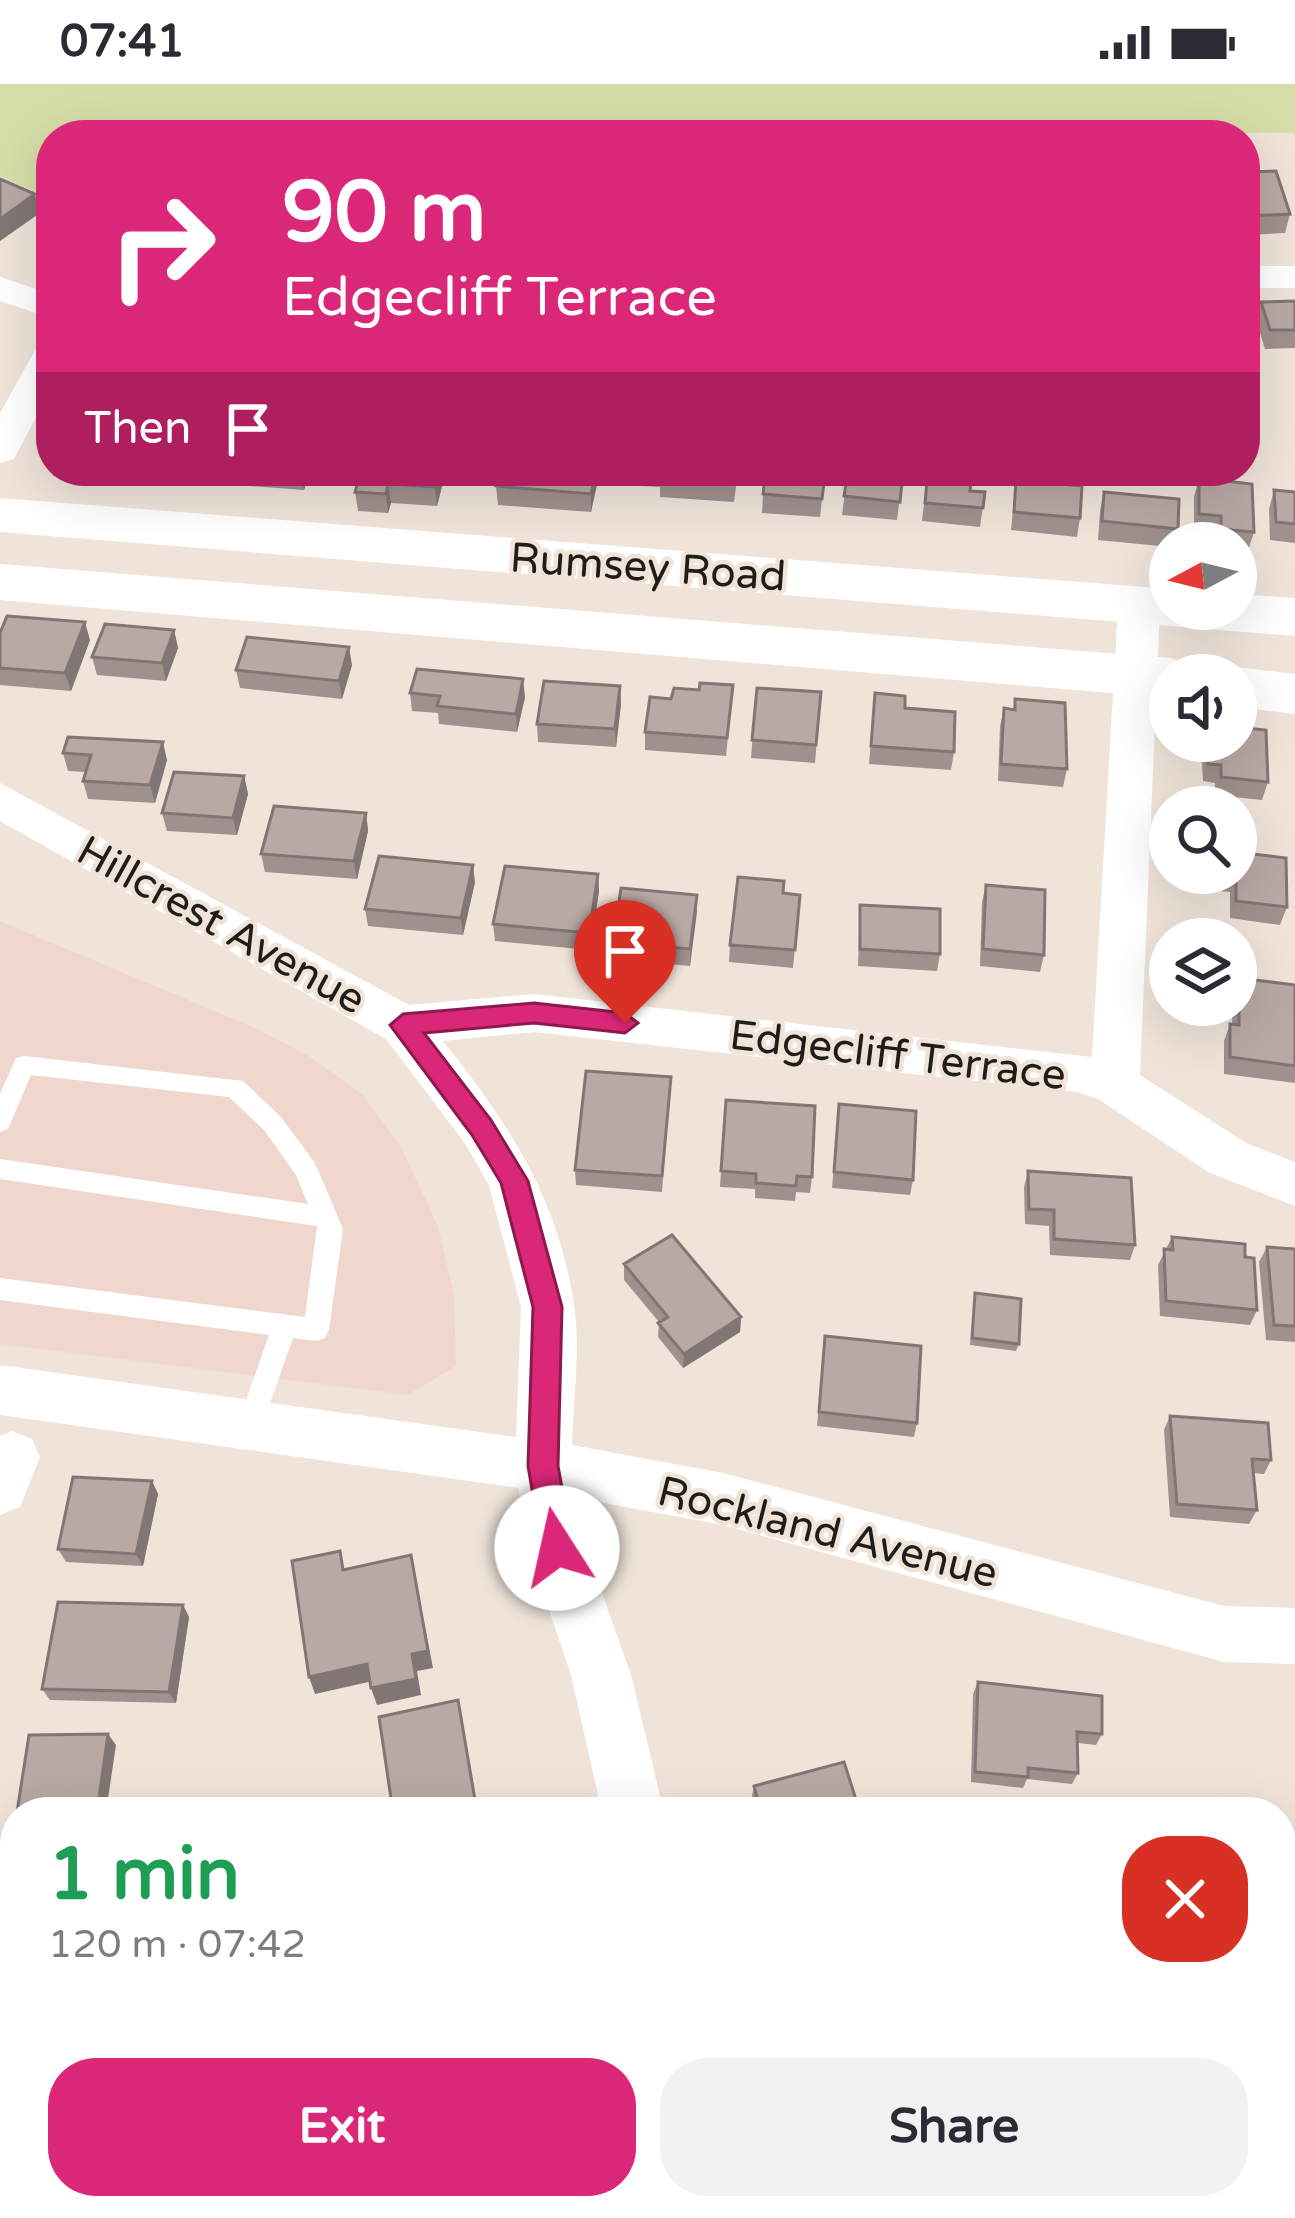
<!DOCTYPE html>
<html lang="en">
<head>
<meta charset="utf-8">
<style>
	:root { --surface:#fff; --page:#f2f2f3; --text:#2b2b33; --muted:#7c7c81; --accent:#db2777 }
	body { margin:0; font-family:"Varela Round",sans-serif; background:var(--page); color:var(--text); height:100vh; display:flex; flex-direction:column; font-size:45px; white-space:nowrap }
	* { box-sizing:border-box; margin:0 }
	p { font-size:39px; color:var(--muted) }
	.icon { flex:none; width:66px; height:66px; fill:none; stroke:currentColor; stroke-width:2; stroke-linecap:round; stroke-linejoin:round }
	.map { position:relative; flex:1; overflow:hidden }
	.panel { position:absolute; left:0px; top:1713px; width:1296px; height:423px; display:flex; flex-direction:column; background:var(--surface); border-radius:48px 48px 0 0; box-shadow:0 12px 48px #0002 }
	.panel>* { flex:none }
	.banner { position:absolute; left:36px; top:36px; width:1224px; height:366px; border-radius:48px; box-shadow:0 12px 48px #0002; background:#db2777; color:#fff; overflow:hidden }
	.needle { width:78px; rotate:263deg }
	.buttons { position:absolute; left:1149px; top:438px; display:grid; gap:24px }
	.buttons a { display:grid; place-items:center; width:108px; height:108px; border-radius:50%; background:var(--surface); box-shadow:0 12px 48px #0002; font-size:60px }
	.pin { position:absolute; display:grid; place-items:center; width:102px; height:102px; color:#fff; margin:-123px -51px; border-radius:50% 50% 50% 0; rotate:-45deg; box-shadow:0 0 12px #0007 }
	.pin .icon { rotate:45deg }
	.me { position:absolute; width:132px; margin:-66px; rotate:350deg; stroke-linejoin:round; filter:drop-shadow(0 0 9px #0008) }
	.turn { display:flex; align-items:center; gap:42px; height:252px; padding:0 48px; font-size:54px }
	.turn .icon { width:156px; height:156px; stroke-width:2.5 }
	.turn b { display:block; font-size:84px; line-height:102px }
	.then { display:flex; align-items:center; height:114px; padding:0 48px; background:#0003; gap:24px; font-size:45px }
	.round { display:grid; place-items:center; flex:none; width:126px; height:126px; border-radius:48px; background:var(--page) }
	.head { display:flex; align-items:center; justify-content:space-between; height:204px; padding:0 48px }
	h1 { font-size:72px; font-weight:700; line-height:90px; color:#1e9e55 }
	.button { display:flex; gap:24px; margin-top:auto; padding:24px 48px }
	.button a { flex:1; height:138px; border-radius:48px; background:var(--accent); color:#fff; font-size:48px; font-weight:700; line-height:138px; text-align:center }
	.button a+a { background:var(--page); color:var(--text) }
	.status { display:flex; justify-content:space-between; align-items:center; height:84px; padding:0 60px; background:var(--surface); direction:ltr }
	.status svg { height:33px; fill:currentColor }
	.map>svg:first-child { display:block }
	.education { fill:#efd7ce }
	.green { fill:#d5dea8 }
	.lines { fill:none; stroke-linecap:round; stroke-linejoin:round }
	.lane { fill:#fff; fill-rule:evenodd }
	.street { fill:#fff; fill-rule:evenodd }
	.secondary { fill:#fff; fill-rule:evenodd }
	.wall { fill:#9f918e }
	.shaded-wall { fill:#827674 }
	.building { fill:#b9a9a5; stroke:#827674; stroke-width:3 }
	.route { fill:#db2777; stroke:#8e194d; stroke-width:3 }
	.labels { text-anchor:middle; stroke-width:9; stroke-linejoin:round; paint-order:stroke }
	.street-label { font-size:42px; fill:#201c18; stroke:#f0e4d9 }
</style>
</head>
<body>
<div class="status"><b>07:41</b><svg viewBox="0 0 49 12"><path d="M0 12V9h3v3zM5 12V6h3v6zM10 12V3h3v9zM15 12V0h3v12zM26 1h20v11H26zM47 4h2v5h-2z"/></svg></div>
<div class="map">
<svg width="1295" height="2134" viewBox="0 0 1295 2134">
	<rect width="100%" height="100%" fill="#f0e4d9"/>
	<path class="education" d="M 0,837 L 255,944 L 309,972 L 363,1011 L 401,1063 L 438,1142 L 454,1210 L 456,1282 L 408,1311 L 0,1260 Z"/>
	<path class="green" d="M 0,0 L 1295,0 L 1295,49 L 51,51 L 51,110 L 47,113 L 0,92 Z"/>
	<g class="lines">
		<path class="lane" d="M 24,972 L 243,997 L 280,1032 L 315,1079 L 343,1145 L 329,1246 L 325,1254 L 316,1257 L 293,1254 L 259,1350 L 250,1354 L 241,1350 L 237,1342 L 269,1251 L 0,1216 L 0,1194 L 305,1233 L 317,1142 L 0,1095 L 0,1075 L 308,1120 L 296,1091 L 264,1046 L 229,1013 L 31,991 L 8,1045 L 0,1048 L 0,1010 L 16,974 Z"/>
		<path class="street" d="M 1245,182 L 1295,182 L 1295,204 L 1245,204 Z
			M 0,193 L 51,210 L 51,234 L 0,217 Z
			M 51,257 L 51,305 L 14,375 L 0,379 L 0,329 L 38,261 Z
			M 1139,509 L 1154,513 L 1160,523 L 1140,991 L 1246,1059 L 1295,1078 L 1295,1122 L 1210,1089 L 1098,1015 L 1077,1008 L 534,948 L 443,957 C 509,1040 558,1114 574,1221 C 581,1265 573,1317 572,1361 L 723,1389 L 1224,1522 L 1295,1524 L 1295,1580 L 1224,1578 L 723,1441 L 577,1414 L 586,1464 L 631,1591 L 664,1728 L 602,1728 L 571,1591 L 528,1464 L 518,1404 L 0,1331 L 0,1281 L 516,1353 L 521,1223 L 489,1101 L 464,1058 L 386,955 L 0,737 L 0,699 L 409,921 L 534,910 L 1092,973 L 1118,523 L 1124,513 Z
			M 12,1347 L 32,1355 L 40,1373 L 20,1423 L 0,1431 L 0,1352 Z
			M 690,2121 L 758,2121 L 761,2134 L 693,2134 Z"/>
		<path class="secondary" d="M 0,414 L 1170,505 L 1170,525 L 1236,525 L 1236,510 L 1295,514 L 1295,552 L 0,448 Z
			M 0,480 L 1170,574 L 1190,580 L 1196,591 L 1170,591 L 1170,614 L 0,516 Z
			M 1236,583 L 1295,590 L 1295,630 L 1236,623 L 1236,591 L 1215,591 Z"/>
	</g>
	<path class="wall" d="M 1245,88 L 1290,130 L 1285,149 L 1245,151 Z
		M 1295,217 L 1295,264 L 1265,265 L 1256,236 L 1261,218 Z
		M 52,387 L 143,387 L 138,399 L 53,392 Z
		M 220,387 L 310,387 L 304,406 L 222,400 Z
		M 361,387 L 445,390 L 437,422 L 391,419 L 388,429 L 358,427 L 355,408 Z
		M 500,387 L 599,387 L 591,428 L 498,421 L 496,402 Z
		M 642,387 L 738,387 L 734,418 L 660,413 L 660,403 L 642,402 Z
		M 848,387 L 903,387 L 897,436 L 842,431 Z
		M 928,387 L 970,407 L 985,408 L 980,443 L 922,437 Z
		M 825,390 L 820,433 L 762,429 L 763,410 Z
		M 1199,394 L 1254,448 L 1248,467 L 1236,466 L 1236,459 L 1216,459 L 1216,451 L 1194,448 L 1194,413 Z
		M 1016,396 L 1080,434 L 1077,453 L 1011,446 Z
		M 1274,406 L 1295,408 L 1295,459 L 1270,456 L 1269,425 Z
		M 1104,408 L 1178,445 L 1175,459 L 1170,459 L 1170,463 L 1098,456 L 1100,427 Z
		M 174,546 L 178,564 L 166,597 L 97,591 L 92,573 Z
		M 0,549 L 90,556 L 71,607 L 0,601 Z
		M 352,581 L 342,615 L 240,604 L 236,586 Z
		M 733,601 L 726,672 L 645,666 L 645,648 L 671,615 L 699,606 Z
		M 620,602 L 621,620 L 616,663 L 538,658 L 537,640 Z
		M 757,604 L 821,608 L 815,679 L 751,674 Z
		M 410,609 L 525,613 L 517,648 L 439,640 L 438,629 L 412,627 Z
		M 875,609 L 905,624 L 954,668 L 951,686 L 869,680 Z
		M 1015,615 L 1067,685 L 1063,703 L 998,697 L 1000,642 L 1004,624 L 1013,625 Z
		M 1216,657 L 1236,657 L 1268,698 L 1262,716 L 1215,711 L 1215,699 L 1203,697 L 1202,678 L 1208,660 L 1215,661 Z
		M 63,669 L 167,676 L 155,719 L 88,715 L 83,697 L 86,688 L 68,687 Z
		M 244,692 L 248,710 L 237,751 L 167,747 L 162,729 Z
		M 366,729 L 368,747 L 357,795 L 265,788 L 261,770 Z
		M 1220,789 L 1236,789 L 1287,823 L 1280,841 L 1230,834 L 1230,808 L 1220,807 Z
		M 598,790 L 599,807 L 590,866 L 495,857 L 493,840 Z
		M 475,798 L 463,851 L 368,842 L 365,825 Z
		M 986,801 L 1044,871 L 1040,888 L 980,882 L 982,818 Z
		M 783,809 L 800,811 L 793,884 L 729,878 L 730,861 Z
		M 697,811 L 690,882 L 613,875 L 613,858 Z
		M 860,821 L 940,870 L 937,887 L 858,882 Z
		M 1239,894 L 1295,901 L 1295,999 L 1224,990 L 1224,957 L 1230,940 L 1232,940 L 1233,921 L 1236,921 L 1236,902 Z
		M 671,993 L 662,1108 L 576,1101 L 575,1086 Z
		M 839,1020 L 913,1096 L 910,1111 L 832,1104 Z
		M 721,1087 L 812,1093 L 810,1109 L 796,1108 L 795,1117 L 755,1114 L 755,1105 L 720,1103 Z
		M 1028,1087 L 1135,1161 L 1130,1176 L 1050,1171 L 1049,1142 L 1025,1140 L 1024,1103 Z
		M 1172,1153 L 1257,1226 L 1250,1241 L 1160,1232 L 1158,1181 Z
		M 1267,1163 L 1295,1165 L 1295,1258 L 1266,1256 L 1259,1178 Z
		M 624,1180 L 741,1233 L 740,1248 L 683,1284 L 658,1253 L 659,1238 L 624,1196 Z
		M 975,1209 L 1019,1260 L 1016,1267 L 970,1261 Z
		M 825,1252 L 917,1339 L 914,1353 L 817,1342 Z
		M 1170,1332 L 1271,1376 L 1264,1390 L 1253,1389 L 1257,1426 L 1249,1440 L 1170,1433 L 1164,1346 Z
		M 152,1397 L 158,1410 L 143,1482 L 66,1478 L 58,1465 Z
		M 183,1521 L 189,1533 L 176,1619 L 50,1616 L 42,1605 Z
		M 978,1598 L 1102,1650 L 1096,1661 L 1078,1659 L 1078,1689 L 1072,1700 L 1027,1695 L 1023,1704 L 971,1698 L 973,1610 Z
		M 754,1702 L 860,1728 L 757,1728 L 752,1712 Z
		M 1295,1750 L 1295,1776 L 1285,1761 Z
		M 15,1761 L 15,1853 L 4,1852 L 0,1849 L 0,1817 Z
		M 1295,1785 L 1295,1854 L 1291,1857 L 1281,1842 L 1281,1793 Z
		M 0,1907 L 15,1910 L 15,2044 L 0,2041 Z
		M 891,2121 L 1017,2121 L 1022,2134 L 893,2134 Z"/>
	<path class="shaded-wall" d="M 35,110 L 40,129 L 0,157 L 0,135 Z
		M 135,387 L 143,387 L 138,399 Z
		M 310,387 L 304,406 L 301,388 Z
		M 439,387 L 445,387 L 445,390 L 437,422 L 435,403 Z
		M 596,387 L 599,387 L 599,392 L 591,428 L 591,410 Z
		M 388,400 L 391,419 L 388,429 L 386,410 Z
		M 85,538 L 90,556 L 71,607 L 65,589 Z
		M 174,546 L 178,564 L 166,597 L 162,579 Z
		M 349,563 L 352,581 L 342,615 L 339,597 Z
		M 523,595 L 525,613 L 517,648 L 516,630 Z
		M 620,602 L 621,620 L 616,663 L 615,645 Z
		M 163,658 L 167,676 L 155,719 L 150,701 Z
		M 244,692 L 248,710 L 237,751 L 233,734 Z
		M 366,729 L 368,747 L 357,795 L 354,777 Z
		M 473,781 L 475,798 L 463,851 L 461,834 Z
		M 598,790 L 599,807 L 590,866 L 589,849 Z
		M 697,811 L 697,828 L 690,882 L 690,865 Z
		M 741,1233 L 740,1248 L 683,1284 L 684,1270 Z
		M 152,1397 L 158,1410 L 143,1482 L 136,1470 Z
		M 411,1471 L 433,1584 L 417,1587 L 421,1611 L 377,1621 L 371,1604 L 412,1570 Z
		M 183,1521 L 189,1533 L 176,1619 L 169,1608 Z
		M 367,1580 L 373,1597 L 315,1610 L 309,1593 Z
		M 460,1627 L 478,1726 L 470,1728 L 423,1728 Z
		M 108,1650 L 116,1661 L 106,1728 L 97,1728 Z
		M 59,2121 L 68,2124 L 67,2134 L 57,2134 Z"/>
	<path class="building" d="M 1276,87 L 1290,130 L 1245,132 L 1245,88 Z
		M 0,95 L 35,110 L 0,135 Z
		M 1295,217 L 1295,246 L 1270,246 L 1261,218 Z
		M 361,387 L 439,387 L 435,403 L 388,400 L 386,410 L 355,408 Z
		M 500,387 L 596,387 L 591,410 L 496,402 Z
		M 661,387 L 737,387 L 735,400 L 660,394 Z
		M 766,387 L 808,387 L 825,390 L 822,415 L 763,410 Z
		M 848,387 L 903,387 L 900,418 L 844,412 Z
		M 928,387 L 972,390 L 970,407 L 985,408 L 983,424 L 925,419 Z
		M 1199,394 L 1252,400 L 1254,448 L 1221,445 L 1221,432 L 1199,430 Z
		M 1016,396 L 1082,402 L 1080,434 L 1014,428 Z
		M 1274,406 L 1295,408 L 1295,440 L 1276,438 Z
		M 1104,408 L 1179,415 L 1178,445 L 1102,437 Z
		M 7,532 L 85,538 L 65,589 L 0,584 L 0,549 Z
		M 105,540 L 174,546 L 162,579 L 92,573 Z
		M 247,553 L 349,563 L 339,597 L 236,586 Z
		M 417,585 L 523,595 L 516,630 L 437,622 L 440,612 L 410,609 Z
		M 544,597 L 620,602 L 615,645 L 537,640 Z
		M 700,599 L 733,601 L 727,654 L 645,648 L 650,613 L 671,615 L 674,604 L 699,606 Z
		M 757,604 L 821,608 L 816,661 L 752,656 Z
		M 875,609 L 905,612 L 905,624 L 955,628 L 954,668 L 871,662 Z
		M 1015,615 L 1065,619 L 1067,685 L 1001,680 L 1004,624 L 1015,626 Z
		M 1236,643 L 1266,646 L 1268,698 L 1221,693 L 1221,681 L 1208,680 L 1208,660 L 1221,662 L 1221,657 L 1236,657 Z
		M 68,653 L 163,658 L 150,701 L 83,697 L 91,671 L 63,669 Z
		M 174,688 L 244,692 L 233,734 L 162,729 Z
		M 274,722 L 366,729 L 354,777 L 261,770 Z
		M 1236,768 L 1286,774 L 1287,823 L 1236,817 L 1236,791 L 1226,790 L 1236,789 Z
		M 379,772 L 473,781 L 461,834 L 365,825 Z
		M 505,782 L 598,790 L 589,849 L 493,840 Z
		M 738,793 L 784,797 L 783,809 L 800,811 L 795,866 L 730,861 Z
		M 986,801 L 1045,806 L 1044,871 L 983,865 Z
		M 621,804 L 697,811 L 690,865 L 613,858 Z
		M 860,821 L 940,825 L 940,870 L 860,865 Z
		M 1239,894 L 1295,901 L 1295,982 L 1230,973 L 1230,940 L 1239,941 Z
		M 586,987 L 671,993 L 662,1092 L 575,1086 Z
		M 726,1016 L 815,1022 L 812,1093 L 797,1092 L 796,1102 L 756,1099 L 756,1090 L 721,1087 Z
		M 839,1020 L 916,1027 L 913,1096 L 834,1088 Z
		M 1028,1087 L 1131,1094 L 1135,1161 L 1054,1155 L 1054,1126 L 1029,1125 Z
		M 672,1151 L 741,1233 L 684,1270 L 658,1239 L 668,1233 L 624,1180 Z
		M 1172,1153 L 1245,1160 L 1245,1173 L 1254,1174 L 1257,1226 L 1166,1217 L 1164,1165 L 1173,1166 Z
		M 1267,1163 L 1295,1165 L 1295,1242 L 1274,1241 Z
		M 975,1209 L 1021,1215 L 1019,1260 L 972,1254 Z
		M 825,1252 L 921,1262 L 917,1339 L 819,1328 Z
		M 1170,1332 L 1268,1339 L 1271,1376 L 1252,1375 L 1257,1426 L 1177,1420 Z
		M 73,1393 L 152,1397 L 136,1470 L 58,1465 Z
		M 340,1467 L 343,1486 L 411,1471 L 428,1567 L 412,1570 L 416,1595 L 371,1604 L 367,1580 L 309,1593 L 292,1477 Z
		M 58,1518 L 183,1521 L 169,1608 L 42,1605 Z
		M 978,1598 L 1102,1612 L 1102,1650 L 1077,1648 L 1078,1689 L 1028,1684 L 1028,1693 L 975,1688 Z
		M 458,1616 L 475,1716 L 423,1728 L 393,1728 L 379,1633 Z
		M 108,1650 L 97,1728 L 17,1728 L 29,1651 Z
		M 844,1678 L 860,1728 L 761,1728 L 754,1702 Z
		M 535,1723 L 536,1728 L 513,1728 Z
		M 12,1761 L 15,1761 L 15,1845 L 0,1844 L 0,1817 Z
		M 1295,1785 L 1295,1830 L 1281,1810 L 1281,1793 Z
		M 0,1907 L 15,1910 L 15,2040 L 0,2037 Z
		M 0,2117 L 15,2118 L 15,2121 L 59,2121 L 57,2134 L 0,2134 Z
		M 442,2121 L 578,2121 L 580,2132 L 572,2134 L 444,2134 Z
		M 895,2121 L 1017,2121 L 1022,2134 L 899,2134 Z
		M 1152,2121 L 1191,2123 L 1192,2134 L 1152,2134 Z
		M 1197,2122 L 1250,2129 L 1250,2134 L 1197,2134 Z"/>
	<path class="route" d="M 534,919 L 625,929 L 638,939 L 625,949 L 534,939 L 424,949 L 491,1036 L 528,1097 L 562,1223 L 558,1382 L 573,1464 L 568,1474 L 557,1478 L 546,1474 L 542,1464 L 528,1382 L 533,1223 L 501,1099 L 472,1051 L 390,941 L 403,930 Z"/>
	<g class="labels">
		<g class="street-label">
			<text transform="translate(648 482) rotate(4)" y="15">Rumsey Road</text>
			<text transform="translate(222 840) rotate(29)" y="15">Hillcrest Avenue</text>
			<text transform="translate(898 970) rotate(7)" y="15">Edgecliff Terrace</text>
			<text transform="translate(828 1447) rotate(14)" y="15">Rockland Avenue</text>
		</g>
	</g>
</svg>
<div class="buttons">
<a><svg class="needle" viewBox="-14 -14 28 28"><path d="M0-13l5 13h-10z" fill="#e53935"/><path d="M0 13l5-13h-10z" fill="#7c7c81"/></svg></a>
<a><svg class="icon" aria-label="sound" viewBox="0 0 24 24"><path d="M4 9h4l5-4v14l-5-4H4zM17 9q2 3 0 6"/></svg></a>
<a><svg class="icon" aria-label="search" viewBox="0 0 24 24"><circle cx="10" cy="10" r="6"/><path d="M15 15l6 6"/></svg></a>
<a><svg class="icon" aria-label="layers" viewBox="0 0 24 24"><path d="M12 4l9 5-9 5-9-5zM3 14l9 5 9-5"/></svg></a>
</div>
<div class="pin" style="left:625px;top:939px;background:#d93025"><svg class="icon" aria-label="arrive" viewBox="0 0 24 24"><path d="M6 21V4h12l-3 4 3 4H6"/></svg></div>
<svg class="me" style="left:557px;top:1464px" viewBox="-20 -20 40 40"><circle r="19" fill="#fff"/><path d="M0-13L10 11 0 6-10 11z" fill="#db2777"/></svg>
<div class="banner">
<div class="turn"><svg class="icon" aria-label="right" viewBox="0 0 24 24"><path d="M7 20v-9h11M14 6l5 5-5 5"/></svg><div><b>90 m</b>Edgecliff Terrace</div></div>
<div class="then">Then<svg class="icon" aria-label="arrive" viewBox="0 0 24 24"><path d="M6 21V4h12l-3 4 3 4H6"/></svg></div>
</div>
<section class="panel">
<div class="head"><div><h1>1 min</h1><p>120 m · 07:42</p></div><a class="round" style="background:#d93025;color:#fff"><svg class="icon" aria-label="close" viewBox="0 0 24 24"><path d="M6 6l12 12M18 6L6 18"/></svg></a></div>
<div class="button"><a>Exit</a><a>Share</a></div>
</section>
</div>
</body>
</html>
